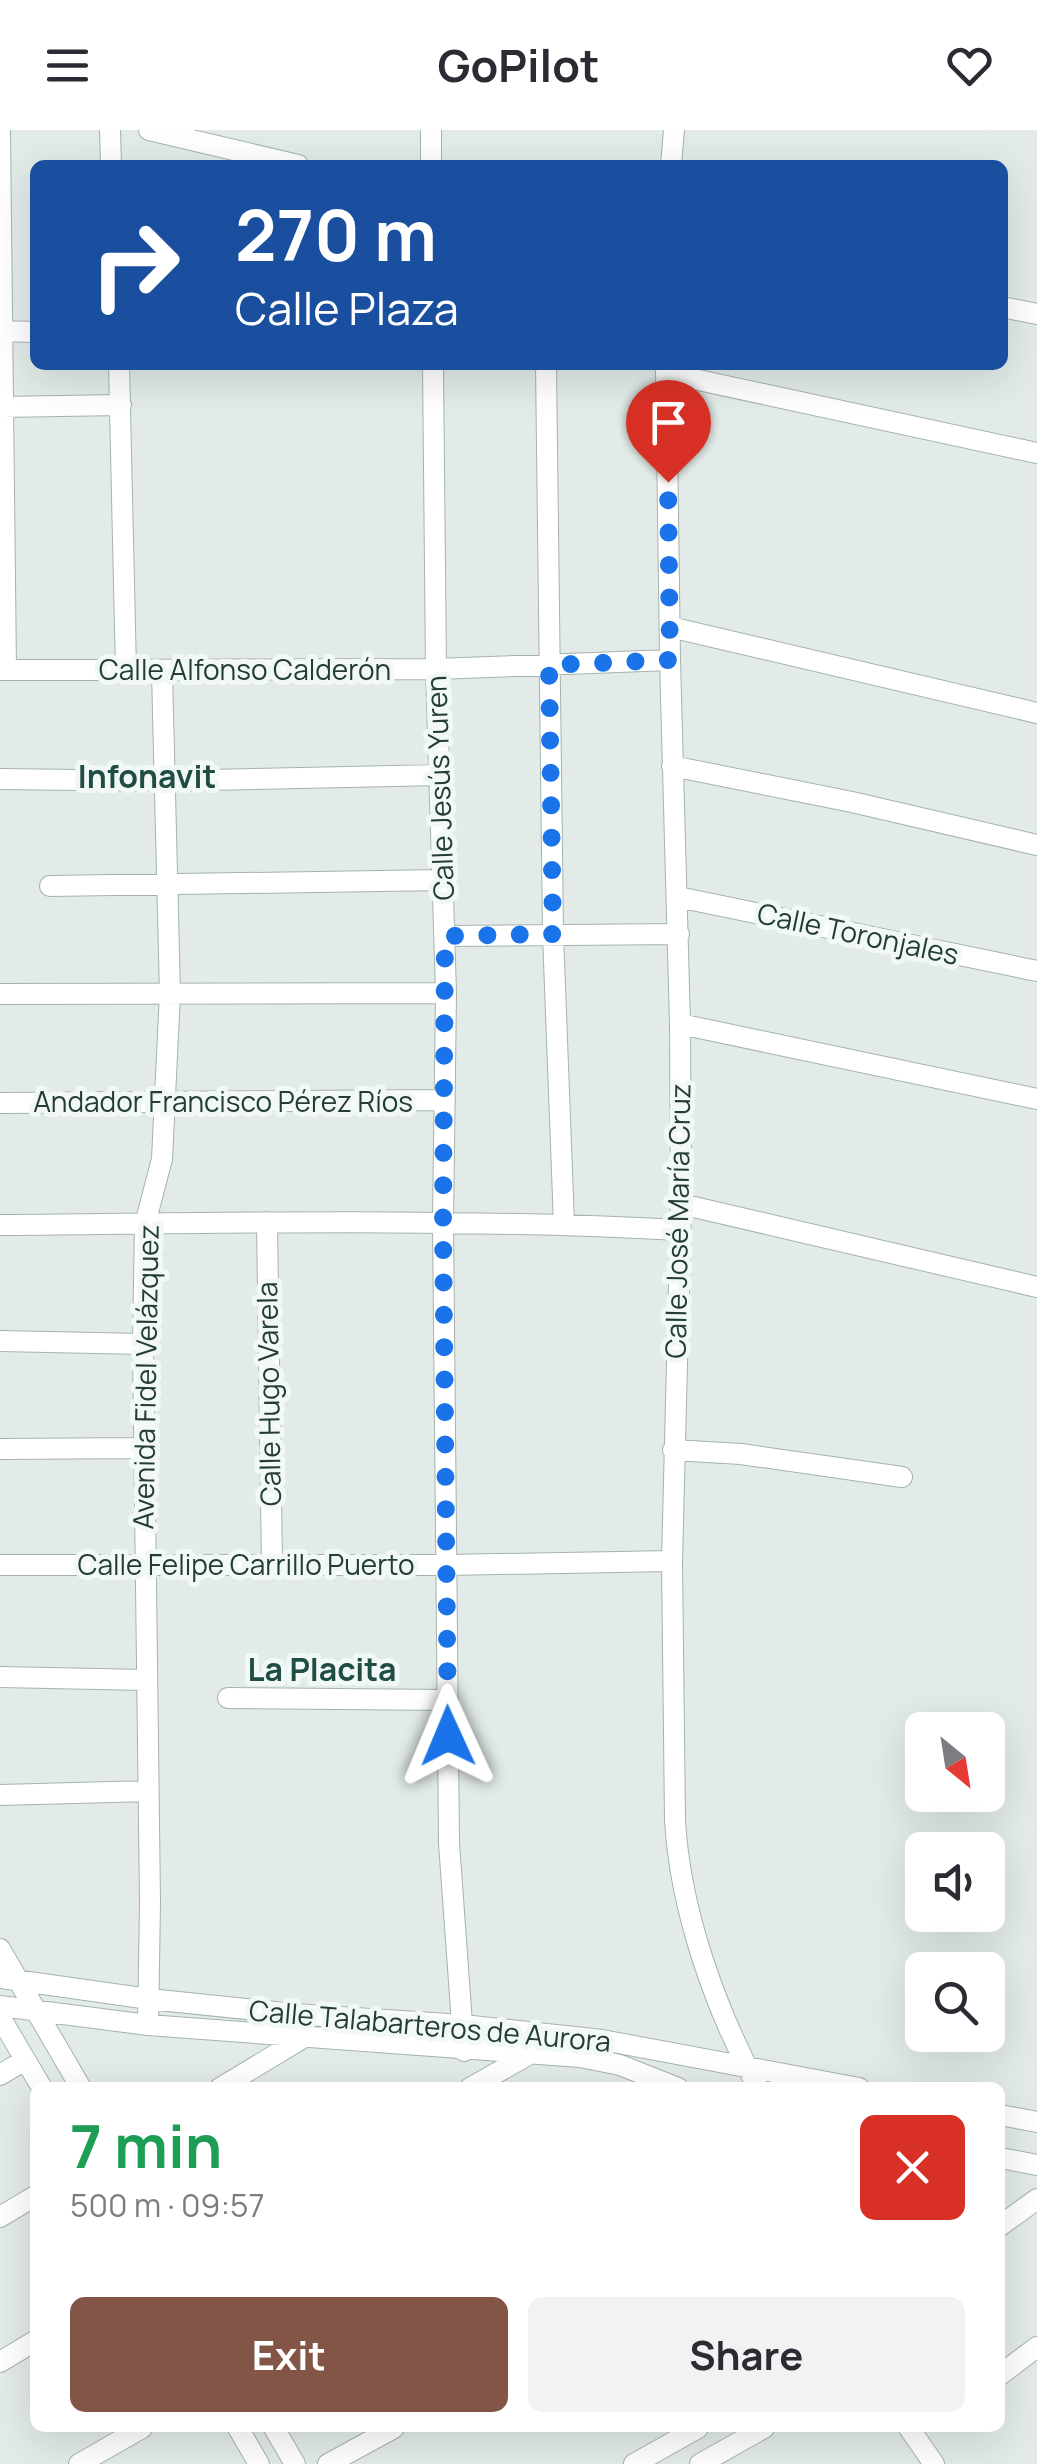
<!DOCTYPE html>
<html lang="en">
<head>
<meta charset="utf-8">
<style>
	:root { --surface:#fff; --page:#f2f2f3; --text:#2b2b33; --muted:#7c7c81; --accent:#825547 }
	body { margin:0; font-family:Manrope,sans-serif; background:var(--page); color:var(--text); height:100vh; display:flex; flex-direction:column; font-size:38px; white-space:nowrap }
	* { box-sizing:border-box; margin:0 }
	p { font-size:32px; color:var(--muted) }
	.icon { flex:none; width:55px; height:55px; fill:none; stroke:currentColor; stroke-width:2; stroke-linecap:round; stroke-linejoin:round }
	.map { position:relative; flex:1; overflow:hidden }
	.side { position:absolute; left:30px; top:1952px; width:975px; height:350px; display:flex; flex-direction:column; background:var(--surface); border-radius:15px; box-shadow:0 10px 40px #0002 }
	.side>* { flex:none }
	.banner { position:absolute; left:30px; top:30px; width:978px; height:210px; border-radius:15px; box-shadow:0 10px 40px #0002; background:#1a4fa0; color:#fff; overflow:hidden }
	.needle { width:65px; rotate:150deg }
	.tools { position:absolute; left:905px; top:1582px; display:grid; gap:20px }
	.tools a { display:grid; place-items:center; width:100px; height:100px; border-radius:15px; background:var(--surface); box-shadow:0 10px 40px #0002; font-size:50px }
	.pin { position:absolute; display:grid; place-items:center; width:85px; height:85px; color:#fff; margin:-102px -42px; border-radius:50% 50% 50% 0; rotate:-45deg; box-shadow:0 0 10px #0007 }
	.pin .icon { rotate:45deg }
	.me { position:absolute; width:110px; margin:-55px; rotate:359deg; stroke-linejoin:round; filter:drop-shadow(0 0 8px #0008) }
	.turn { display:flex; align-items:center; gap:35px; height:210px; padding:0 40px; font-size:45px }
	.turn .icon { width:130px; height:130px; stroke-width:2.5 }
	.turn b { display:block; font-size:70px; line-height:85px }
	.round { display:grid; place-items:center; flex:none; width:105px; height:105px; border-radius:15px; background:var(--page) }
	.head { display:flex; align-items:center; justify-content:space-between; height:170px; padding:0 40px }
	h1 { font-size:60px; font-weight:700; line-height:75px; color:#1e9e55 }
	.button { display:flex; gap:20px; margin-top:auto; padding:20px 40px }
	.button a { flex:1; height:115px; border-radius:15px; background:var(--accent); color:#fff; font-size:40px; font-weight:700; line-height:115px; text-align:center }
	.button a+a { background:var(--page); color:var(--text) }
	header { display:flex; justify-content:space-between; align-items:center; height:130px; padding:0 40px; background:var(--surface); font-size:45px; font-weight:700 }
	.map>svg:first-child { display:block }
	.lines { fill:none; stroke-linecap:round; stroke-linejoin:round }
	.minor-casing { stroke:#a5b3af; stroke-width:22 }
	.minor { stroke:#fff; stroke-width:20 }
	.route { stroke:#1a73e8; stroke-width:18; stroke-dasharray:0 32.4 }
	.labels { text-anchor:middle; stroke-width:10; stroke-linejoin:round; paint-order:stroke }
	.street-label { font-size:28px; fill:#233c36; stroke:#f2f8f5 }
	.quarter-label { font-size:32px; font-weight:bold; fill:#1f4d44; stroke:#f2f8f5 }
</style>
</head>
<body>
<header><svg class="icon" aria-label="menu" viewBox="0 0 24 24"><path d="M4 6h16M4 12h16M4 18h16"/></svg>GoPilot<svg class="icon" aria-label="heart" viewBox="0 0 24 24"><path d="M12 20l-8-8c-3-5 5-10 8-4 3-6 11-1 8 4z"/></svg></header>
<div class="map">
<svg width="1037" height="2334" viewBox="0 0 1037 2334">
	<rect width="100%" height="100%" fill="#e2ebe8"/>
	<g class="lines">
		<g class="minor-casing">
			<path id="minor" d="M 110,0 L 111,35
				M 149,0 L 298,35
				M 431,0 L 431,35
				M 0,2 L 6,540
				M 671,35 L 674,0
				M 1002,177 L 1037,184
				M 0,201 L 35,202
				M 119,235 L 126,541
				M 433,235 L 436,539 L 446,863 L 443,1093 L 449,1713 L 464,1921
				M 546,235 L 553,804 L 564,1094
				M 666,235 L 670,530 L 680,894 L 681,1074 L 672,1431 L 675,1690 C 680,1780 715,1878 758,1958
				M 666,243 L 1037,323
				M 0,277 L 121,275
				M 670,497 L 1037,583
				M 0,540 L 436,539 L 670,530
				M 672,636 L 852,672 L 1037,715
				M 0,649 L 162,651 L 440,645
				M 50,756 L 443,750
				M 678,767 L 1037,841
				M 445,806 L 679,804
				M 0,864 L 446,863
				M 680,894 L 1037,969
				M 0,973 L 445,970
				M 681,1074 L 1037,1157
				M 267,1092 L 272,1436
				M 0,1095 C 226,1093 453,1088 679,1100
				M 0,1211 L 143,1214
				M 0,1319 L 143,1318
				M 673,1320 L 741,1324 L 902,1347
				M 0,1435 L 446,1435 L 672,1431
				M 0,1547 L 146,1550
				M 228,1568 L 447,1570
				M 0,1665 L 148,1661
				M 0,1819 L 81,1958
				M 0,1848 L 149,1869 L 294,1884 L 463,1895 L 602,1910 L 859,1958
				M 0,1876 L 148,1895 L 580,1927 L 620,1935 L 678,1958
				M 0,1887 L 42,1958
				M 148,1895 L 150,1773 L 143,1214 L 145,1094 L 162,1029 L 170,863 L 162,542
				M 0,1945 L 25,1930
				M 220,1958 L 303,1908
				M 470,1958 L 528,1925
				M 1000,1985 L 1037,1992
				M 1000,2028 L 1037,2035
				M 0,2087 L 35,2066
				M 1000,2096 L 1037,2069
				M 0,2232 L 35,2211
				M 1000,2245 L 1037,2217
				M 238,2298 L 259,2334
				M 274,2298 L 295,2334
				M 909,2298 L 934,2334
				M 79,2334 L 142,2298
				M 328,2334 L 394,2298
				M 634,2334 L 698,2298
				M 700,2334 L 764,2298"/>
		</g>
		<use href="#minor" class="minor"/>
	</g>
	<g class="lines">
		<path class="route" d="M 448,1606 L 443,1093 L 445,806 L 553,804 L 549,535 L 670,530 L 668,352"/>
	</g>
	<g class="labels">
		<g class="street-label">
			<text x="245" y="550">Calle Alfonso Calderón</text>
			<text transform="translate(440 658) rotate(-92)" y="10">Calle Jesús Yuren</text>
			<text transform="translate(858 804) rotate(12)" y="10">Calle Toronjales</text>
			<text x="223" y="982">Andador Francisco Pérez Ríos</text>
			<text transform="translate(678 1091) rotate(-89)" y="10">Calle José María Cruz</text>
			<text transform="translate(146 1247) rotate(-89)" y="10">Avenida Fidel Velázquez</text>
			<text transform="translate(269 1264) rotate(-91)" y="10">Calle Hugo Varela</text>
			<text x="246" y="1445">Calle Felipe Carrillo Puerto</text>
			<text transform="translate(430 1896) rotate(5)" y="10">Calle Talabarteros de Aurora</text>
		</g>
		<g class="quarter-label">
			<text x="147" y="658">Infonavit</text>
			<text x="322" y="1551">La Placita</text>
		</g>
	</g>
</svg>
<div class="tools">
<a><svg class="needle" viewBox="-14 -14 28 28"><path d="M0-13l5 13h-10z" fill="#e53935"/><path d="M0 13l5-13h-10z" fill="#7c7c81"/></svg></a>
<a><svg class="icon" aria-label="sound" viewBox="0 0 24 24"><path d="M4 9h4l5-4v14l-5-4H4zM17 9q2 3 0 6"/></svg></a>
<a><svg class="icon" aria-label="search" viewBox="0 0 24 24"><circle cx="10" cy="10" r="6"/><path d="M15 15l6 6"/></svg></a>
</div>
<div class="pin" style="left:668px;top:352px;background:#d93025"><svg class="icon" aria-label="arrive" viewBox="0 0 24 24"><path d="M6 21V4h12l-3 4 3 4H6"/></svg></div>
<svg class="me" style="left:448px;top:1606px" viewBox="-20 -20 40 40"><path d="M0-17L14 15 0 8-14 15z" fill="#1a73e8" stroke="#fff" stroke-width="4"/></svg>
<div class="banner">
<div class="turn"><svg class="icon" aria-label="right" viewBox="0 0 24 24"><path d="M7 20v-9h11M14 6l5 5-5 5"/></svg><div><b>270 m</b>Calle Plaza</div></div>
</div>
<section class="side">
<div class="head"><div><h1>7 min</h1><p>500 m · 09:57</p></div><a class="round" style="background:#d93025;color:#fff"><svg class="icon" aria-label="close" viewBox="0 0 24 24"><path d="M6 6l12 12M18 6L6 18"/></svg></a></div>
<div class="button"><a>Exit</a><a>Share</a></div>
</section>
</div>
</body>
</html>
